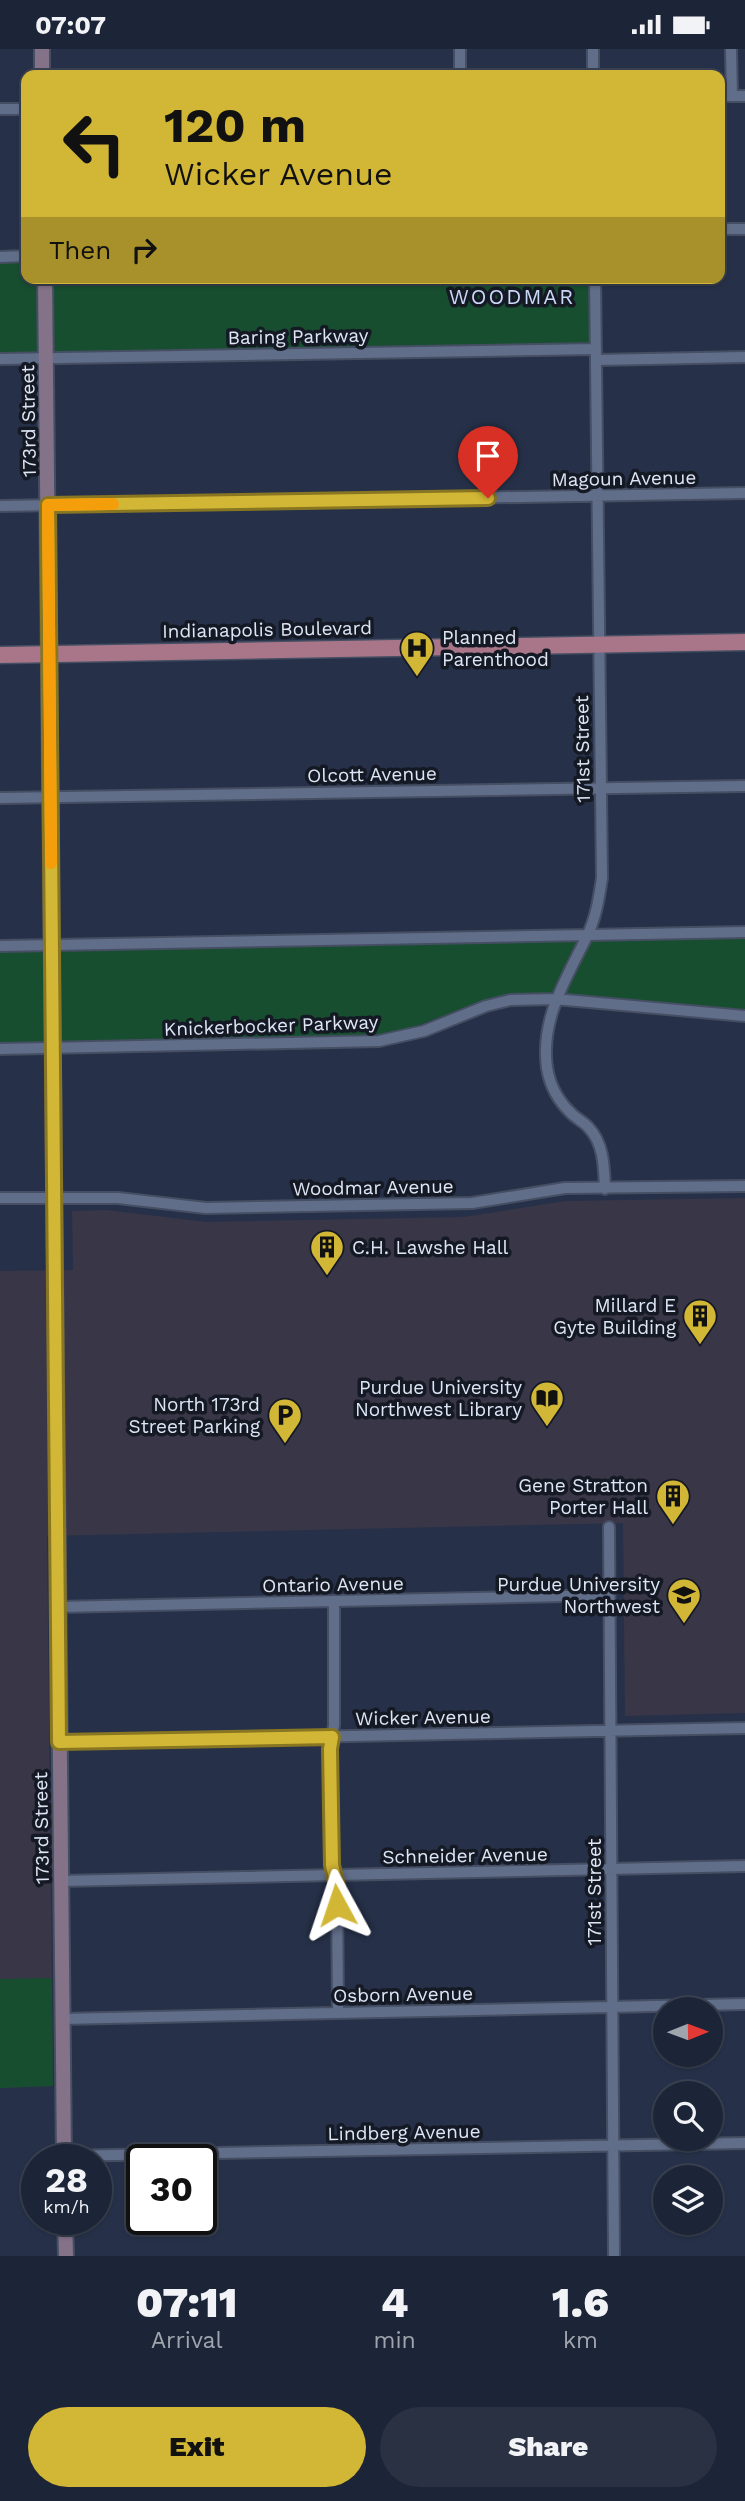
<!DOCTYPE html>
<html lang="en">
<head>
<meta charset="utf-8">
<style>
	:root { --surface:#1c2537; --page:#293142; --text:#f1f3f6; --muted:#a0a5ad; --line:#3a4252; --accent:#d2b635 }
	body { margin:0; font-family:"Work Sans",sans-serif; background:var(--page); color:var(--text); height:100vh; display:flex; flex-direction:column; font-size:26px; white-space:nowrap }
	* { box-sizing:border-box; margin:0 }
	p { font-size:23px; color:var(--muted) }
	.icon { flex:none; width:38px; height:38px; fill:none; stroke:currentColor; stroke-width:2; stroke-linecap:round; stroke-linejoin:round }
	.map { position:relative; height:2207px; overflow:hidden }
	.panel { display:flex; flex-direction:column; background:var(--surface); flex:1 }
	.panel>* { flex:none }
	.hud { position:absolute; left:21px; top:21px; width:704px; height:214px; border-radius:14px; box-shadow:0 2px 5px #0004,0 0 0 2px var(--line); background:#d2b635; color:#111; overflow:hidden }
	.needle { width:46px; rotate:89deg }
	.controls { position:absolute; left:653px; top:1948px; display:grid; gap:14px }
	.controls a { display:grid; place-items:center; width:70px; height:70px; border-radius:50%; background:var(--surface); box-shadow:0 2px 5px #0004,0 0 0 2px var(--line); font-size:35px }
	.speed { position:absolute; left:21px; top:2095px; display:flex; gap:14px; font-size:35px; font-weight:700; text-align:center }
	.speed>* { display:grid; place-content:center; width:91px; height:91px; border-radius:50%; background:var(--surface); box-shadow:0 2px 5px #0004,0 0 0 2px var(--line); line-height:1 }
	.speed small { font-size:18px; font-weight:400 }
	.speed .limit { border:4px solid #111; border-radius:10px; background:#fff; color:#111 }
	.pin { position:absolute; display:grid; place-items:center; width:60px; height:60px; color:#fff; margin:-72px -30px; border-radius:50% 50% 50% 0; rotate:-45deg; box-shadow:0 0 7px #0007 }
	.pin .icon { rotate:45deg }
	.me { position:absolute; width:77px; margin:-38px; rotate:355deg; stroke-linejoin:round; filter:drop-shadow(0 0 5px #0008) }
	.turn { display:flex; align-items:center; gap:24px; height:147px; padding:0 28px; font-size:32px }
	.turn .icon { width:91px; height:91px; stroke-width:2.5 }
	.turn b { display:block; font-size:49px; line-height:60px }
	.then { display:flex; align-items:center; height:66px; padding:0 28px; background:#0003; gap:14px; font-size:26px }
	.eta { display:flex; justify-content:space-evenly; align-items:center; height:119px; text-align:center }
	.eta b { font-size:42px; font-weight:800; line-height:49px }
	.cta { display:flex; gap:14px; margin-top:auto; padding:14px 28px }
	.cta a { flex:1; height:80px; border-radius:42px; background:var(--accent); color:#111; font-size:28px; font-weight:800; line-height:80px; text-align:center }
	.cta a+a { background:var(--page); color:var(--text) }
	.status { display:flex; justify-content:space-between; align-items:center; height:49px; padding:0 35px; background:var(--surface); direction:ltr }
	.status svg { height:19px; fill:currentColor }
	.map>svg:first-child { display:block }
	.education { fill:#393647 }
	.green { fill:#174e30 }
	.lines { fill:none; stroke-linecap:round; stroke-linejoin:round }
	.street-casing { stroke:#454e62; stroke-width:14 }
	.secondary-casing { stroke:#454e62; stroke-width:18 }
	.primary-casing { stroke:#454e62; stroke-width:19 }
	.street { stroke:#616e8a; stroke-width:10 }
	.secondary { stroke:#847289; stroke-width:14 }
	.primary { stroke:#a87688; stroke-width:16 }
	.route-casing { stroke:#887622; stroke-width:18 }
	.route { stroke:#d2b635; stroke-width:12 }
	.slow { stroke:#f59e0b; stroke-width:12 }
	.labels { text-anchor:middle; stroke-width:7; stroke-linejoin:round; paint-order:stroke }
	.street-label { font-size:19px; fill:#dee6f6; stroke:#141924 }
	.poi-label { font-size:19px; fill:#dee6f6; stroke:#141924; text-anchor:end }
	.neighbourhood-label { font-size:21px; letter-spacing:2px; fill:#cad9f9; stroke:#141924 }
</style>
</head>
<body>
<div class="status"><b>07:07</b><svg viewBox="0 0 49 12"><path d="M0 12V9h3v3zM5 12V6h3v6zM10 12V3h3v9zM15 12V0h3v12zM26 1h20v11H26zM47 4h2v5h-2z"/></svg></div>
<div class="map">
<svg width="745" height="2207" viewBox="0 0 745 2207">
	<rect width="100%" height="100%" fill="#263149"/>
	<path class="education" d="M 745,1149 L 745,1664 L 625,1667 L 623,1474 L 47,1487 L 53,2037 L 0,2039 L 0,1222 L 73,1221 L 72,1162 L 106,1161 L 207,1173 L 464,1168 L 565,1152 Z"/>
	<path class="green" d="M 0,211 L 26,211 L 26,229 L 589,229 L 590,295 L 0,306 Z
		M 745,887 L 745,968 L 563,947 L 515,946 L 473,956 L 405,981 L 373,987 L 0,995 L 0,900 Z
		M 52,1929 L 53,2037 L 0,2039 L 0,1930 Z"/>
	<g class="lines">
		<g class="street-casing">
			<path id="street" d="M 460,0 L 460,26
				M 593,0 L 593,26
				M 731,0 L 732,47
				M 719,47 L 745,47
				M 0,60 L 26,60
				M 719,180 L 745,180
				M 0,208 L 26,207
				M 595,229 L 602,829 C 599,849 596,869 587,887 C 567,929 540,969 547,1019 C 550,1037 559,1053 572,1065 C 577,1070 584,1073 589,1079 C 604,1095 604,1118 605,1140
				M 0,310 L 596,300
				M 597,311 L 745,308
				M 0,457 L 745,444
				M 0,749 L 745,737
				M 0,897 L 745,883
				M 0,1000 L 379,992 L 424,982 L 486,957 L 510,951 L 555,950 L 745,967
				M 0,1149 L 118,1149 L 206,1159 L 472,1154 L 565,1139 L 745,1137
				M 609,1478 L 614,2207
				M 334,1552 L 334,1676 L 330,1700 L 332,1816 L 337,1837 L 338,1963
				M 58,1558 L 609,1546
				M 59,1693 L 745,1679
				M 61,1832 L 745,1817
				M 62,1970 L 745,1955
				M 64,2107 L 745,2094"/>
		</g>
		<g class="secondary-casing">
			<path id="secondary" d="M 42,0 L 42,26
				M 45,229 L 64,2110
				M 65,2170 L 66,2207"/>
		</g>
		<g class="primary-casing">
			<path id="primary" d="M 0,606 L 745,593"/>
		</g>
		<use href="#street" class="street"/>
		<use href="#secondary" class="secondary"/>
		<use href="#primary" class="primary"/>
	</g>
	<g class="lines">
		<g class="route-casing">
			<path id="route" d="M 337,1856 L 337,1837 L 332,1816 L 330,1700 L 332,1688 L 59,1693 L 48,456 L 488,449"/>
		</g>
		<use href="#route" class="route"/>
		<path class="slow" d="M 51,814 L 48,456 L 113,455"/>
	</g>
	<defs>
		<g id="hospital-pin" transform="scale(1.75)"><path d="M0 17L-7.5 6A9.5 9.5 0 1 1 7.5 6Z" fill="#d2b635" stroke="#141924"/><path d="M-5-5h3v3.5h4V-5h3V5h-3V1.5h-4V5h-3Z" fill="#111"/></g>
		<g id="building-pin" transform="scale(1.75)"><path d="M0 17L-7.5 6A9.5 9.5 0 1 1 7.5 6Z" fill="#d2b635" stroke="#141924"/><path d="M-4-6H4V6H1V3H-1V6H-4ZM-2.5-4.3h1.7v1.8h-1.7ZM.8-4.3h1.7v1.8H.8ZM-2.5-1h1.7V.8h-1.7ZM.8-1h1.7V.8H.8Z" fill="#111"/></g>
		<g id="library-pin" transform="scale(1.75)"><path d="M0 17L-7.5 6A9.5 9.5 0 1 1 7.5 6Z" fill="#d2b635" stroke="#141924"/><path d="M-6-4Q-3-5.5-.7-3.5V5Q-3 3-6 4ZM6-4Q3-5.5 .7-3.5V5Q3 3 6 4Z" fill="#111"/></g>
		<g id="parking-pin" transform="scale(1.75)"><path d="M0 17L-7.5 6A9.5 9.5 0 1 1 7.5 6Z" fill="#d2b635" stroke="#141924"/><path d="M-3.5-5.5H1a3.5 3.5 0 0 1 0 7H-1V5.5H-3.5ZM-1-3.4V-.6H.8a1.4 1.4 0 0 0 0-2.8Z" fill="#111"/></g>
		<g id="university-pin" transform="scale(1.75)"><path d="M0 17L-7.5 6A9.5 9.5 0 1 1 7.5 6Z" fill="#d2b635" stroke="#141924"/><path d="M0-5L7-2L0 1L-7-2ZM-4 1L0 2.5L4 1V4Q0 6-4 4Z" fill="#111"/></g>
	</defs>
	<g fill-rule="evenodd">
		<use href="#hospital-pin" x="417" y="599"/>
		<use href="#building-pin" x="327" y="1198"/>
		<use href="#building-pin" x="700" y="1267"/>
		<use href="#library-pin" x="547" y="1349"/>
		<use href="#parking-pin" x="285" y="1366"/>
		<use href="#building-pin" x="673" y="1447"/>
		<use href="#university-pin" x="684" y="1546"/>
	</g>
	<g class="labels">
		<g class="street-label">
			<text transform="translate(298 287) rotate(-1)" y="7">Baring Parkway</text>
			<text transform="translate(28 372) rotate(-91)" y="7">173rd Street</text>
			<text transform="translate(624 429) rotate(-1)" y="7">Magoun Avenue</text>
			<text transform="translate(267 580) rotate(-1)" y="7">Indianapolis Boulevard</text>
			<text transform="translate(582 700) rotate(-91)" y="7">171st Street</text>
			<text transform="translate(372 725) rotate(-1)" y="7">Olcott Avenue</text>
			<text transform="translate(271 976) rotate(-2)" y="7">Knickerbocker Parkway</text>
			<text transform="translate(373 1138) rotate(-1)" y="7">Woodmar Avenue</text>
			<text transform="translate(333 1535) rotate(-1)" y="7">Ontario Avenue</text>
			<text transform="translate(423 1668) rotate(-1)" y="7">Wicker Avenue</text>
			<text transform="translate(41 1779) rotate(-91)" y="7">173rd Street</text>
			<text transform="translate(465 1806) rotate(-1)" y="7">Schneider Avenue</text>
			<text transform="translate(594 1843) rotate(-90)" y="7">171st Street</text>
			<text transform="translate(403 1945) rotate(-1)" y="7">Osborn Avenue</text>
			<text transform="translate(404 2083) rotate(-1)" y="7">Lindberg Avenue</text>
		</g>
		<g class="poi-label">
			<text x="442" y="595" text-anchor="start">Planned<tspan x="442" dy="22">Parenthood</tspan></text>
			<text x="352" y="1205" text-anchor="start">C.H. Lawshe Hall</text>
			<text x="676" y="1263">Millard E<tspan x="676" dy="22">Gyte Building</tspan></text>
			<text x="522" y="1345">Purdue University<tspan x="522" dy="22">Northwest Library</tspan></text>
			<text x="260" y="1362">North 173rd<tspan x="260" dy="22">Street Parking</tspan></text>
			<text x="648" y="1443">Gene Stratton<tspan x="648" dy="22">Porter Hall</tspan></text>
			<text x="660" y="1542">Purdue University<tspan x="660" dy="22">Northwest</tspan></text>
		</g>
		<g class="neighbourhood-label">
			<text x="512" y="255">WOODMAR</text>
		</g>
	</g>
</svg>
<div class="controls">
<a><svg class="needle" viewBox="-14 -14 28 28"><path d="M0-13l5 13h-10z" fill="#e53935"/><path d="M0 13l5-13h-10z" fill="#a0a5ad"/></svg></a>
<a><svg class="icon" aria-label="search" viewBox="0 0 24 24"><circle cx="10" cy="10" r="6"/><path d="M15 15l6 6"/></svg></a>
<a><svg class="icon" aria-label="layers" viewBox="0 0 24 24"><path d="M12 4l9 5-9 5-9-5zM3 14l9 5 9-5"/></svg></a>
</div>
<div class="speed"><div>28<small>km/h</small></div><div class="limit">30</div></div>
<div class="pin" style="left:488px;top:449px;background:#d93025"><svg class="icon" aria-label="arrive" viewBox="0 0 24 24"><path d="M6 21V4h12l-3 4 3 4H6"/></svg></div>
<svg class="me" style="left:337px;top:1856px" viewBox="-20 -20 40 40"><path d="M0-17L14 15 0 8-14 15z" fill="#d2b635" stroke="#fff" stroke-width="4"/></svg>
<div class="hud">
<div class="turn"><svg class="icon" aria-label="left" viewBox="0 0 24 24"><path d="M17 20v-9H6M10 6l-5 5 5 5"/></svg><div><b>120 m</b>Wicker Avenue</div></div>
<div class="then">Then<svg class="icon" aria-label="right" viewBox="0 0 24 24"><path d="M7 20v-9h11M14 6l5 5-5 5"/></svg></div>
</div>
</div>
<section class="panel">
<div class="eta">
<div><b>07:11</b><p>Arrival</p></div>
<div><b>4</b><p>min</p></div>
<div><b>1.6</b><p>km</p></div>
</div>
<div class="cta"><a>Exit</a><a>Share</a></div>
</section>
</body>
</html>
